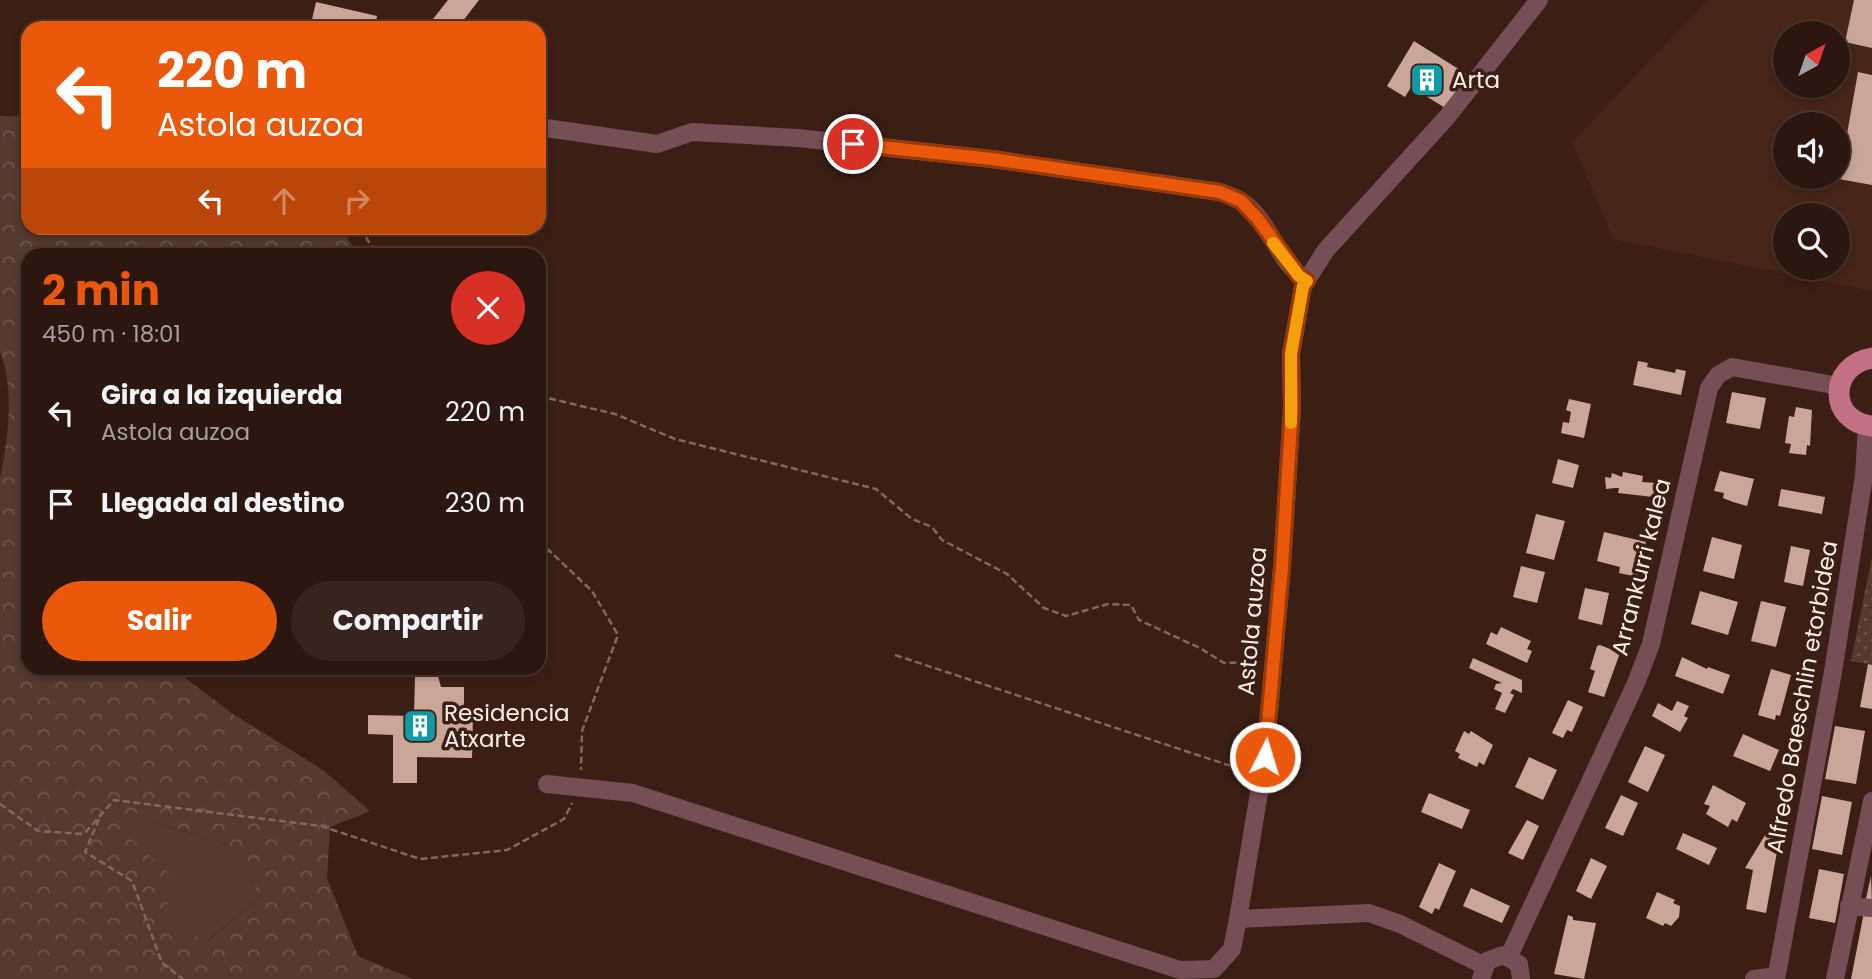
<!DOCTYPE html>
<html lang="es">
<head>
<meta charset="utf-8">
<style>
	:root { --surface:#2c1710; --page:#38241e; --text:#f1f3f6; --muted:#a69f9f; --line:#483630; --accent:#ea580c }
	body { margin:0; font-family:Poppins,sans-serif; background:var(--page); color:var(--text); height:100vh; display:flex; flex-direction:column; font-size:26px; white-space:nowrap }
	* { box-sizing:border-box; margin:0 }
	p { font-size:23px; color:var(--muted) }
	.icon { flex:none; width:38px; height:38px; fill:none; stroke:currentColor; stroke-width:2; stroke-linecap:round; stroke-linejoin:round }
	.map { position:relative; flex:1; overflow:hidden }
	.panel { position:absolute; left:21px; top:248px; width:525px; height:427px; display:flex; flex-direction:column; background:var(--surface); border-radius:21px; box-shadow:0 4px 10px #0003,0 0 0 2px var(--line) }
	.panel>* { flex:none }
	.guide { position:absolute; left:21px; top:21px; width:525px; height:214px; border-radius:21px; box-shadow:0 4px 10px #0003,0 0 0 2px var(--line); background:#ea580c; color:#fff; overflow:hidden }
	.needle { width:46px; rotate:40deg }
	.buttons { position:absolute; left:1773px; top:21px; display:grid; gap:14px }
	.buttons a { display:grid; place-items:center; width:77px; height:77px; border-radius:50%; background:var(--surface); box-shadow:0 4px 10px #0003,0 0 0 2px var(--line); font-size:35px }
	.pin { position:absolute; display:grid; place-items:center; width:60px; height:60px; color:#fff; margin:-30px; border:4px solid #fff; border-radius:50%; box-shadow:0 2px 7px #0007 }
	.me { position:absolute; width:77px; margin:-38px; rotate:5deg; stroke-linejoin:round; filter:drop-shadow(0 0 5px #0008) }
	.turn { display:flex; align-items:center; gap:24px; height:147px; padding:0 21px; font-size:32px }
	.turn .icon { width:91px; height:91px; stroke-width:2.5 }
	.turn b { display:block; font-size:49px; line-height:60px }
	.lanes { display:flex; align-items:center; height:66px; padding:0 21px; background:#0003; justify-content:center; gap:35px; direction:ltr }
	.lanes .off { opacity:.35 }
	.round { display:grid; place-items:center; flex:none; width:74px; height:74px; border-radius:37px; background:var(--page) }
	.headline { display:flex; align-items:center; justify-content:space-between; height:119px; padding:0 21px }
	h1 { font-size:42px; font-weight:700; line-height:52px; color:var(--accent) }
	.action { display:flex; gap:14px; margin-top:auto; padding:14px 21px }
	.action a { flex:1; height:80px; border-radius:42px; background:var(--accent); color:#fff; font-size:28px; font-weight:700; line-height:80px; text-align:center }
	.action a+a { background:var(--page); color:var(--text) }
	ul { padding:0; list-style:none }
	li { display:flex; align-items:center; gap:21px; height:91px; padding:0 21px }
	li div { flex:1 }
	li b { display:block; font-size:26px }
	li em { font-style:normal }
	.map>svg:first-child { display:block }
	.built { fill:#472518; fill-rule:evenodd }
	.grass { fill:#553a30 }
	.forest { fill:url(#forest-crowns); fill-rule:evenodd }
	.park { fill:url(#park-dots) }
	.building { fill:#caa699 }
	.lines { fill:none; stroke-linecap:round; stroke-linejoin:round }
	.path { stroke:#816960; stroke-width:2.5; stroke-dasharray:7 3.5; stroke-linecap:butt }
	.minor { stroke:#764e56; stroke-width:18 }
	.major { stroke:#c27184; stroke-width:21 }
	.route-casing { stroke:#983908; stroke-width:18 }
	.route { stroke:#ea580c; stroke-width:12 }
	.slow { stroke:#f59e0b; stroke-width:12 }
	.labels { text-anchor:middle; stroke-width:7; stroke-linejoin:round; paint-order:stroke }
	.poi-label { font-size:23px; fill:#ffefe9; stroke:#3b1f15; text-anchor:start }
	.street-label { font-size:23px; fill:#ffefe9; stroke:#3b1f15 }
</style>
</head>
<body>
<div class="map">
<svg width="1872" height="979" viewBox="0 0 1872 979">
	<defs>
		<pattern id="forest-crowns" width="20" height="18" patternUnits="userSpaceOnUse" patternTransform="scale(1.75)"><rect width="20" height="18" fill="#553a30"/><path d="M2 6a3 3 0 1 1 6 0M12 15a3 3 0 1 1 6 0" fill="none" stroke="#6e574e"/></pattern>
		<pattern id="park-dots" width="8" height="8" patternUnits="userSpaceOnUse" patternTransform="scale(1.75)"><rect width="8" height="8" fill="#553a30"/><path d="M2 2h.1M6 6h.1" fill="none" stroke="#6e574e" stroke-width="1.8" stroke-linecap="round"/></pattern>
	</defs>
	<rect width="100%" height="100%" fill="#3b1f15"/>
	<path class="built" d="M 1708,0 L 1872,0 L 1872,291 L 1613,239 L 1572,142 ZM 1785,33 L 1838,33 L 1838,86 L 1785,86 ZM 1785,124 L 1838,124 L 1838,177 L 1785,177 ZM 1785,215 L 1838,215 L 1838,268 L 1785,268 Z"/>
	<path class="grass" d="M 147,820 L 224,843 L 261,896 L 207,941 L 165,924 L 171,875 L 125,834 Z"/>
	<path class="forest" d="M 0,116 L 28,117 L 28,228 L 342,228 L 357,255 L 28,256 L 28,668 L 173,669 L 233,714 L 323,770 L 370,811 L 330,827 L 327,878 L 358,956 L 413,979 L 0,979 L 0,478 C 8,438 15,390 0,352 ZM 148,820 L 224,843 L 261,896 L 208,941 L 166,924 L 171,875 L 126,834 Z"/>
	<path class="park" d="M 1872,557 L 1872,665 L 1851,661 Z"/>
	<path class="building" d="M 448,0 L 479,0 L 459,26 L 434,28 L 429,24 Z
		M 1854,0 L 1872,0 L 1872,48 L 1845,42 Z
		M 316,2 L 377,16 L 375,28 L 310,28 Z
		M 1414,41 L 1468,75 L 1447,109 L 1411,87 L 1405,97 L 1387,86 Z
		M 1858,72 L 1872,75 L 1872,185 L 1839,179 Z
		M 1638,361 L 1648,363 L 1647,367 L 1675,373 L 1676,369 L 1686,371 L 1681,395 L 1633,385 Z
		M 1732,392 L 1766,398 L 1760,429 L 1726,423 Z
		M 1569,399 L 1591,404 L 1584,438 L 1561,433 L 1563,422 L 1569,423 L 1571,412 L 1566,410 Z
		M 1796,407 L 1812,410 L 1810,446 L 1807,445 L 1806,455 L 1789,453 L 1791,444 L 1785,443 L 1789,416 L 1794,417 Z
		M 1558,459 L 1579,465 L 1573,488 L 1552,483 Z
		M 1720,471 L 1754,479 L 1747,506 L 1733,502 L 1723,498 L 1724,493 L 1714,491 Z
		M 1623,472 L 1643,476 L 1642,482 L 1656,483 L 1653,497 L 1618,493 L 1619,488 L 1615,488 L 1606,489 L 1605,477 L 1611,478 L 1612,473 L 1622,477 Z
		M 1781,489 L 1825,497 L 1822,514 L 1778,506 Z
		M 1536,514 L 1565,521 L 1554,560 L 1526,553 Z
		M 1604,532 L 1646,542 L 1638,577 L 1619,573 L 1620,567 L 1597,561 Z
		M 1712,537 L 1742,545 L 1734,579 L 1703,571 Z
		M 1791,546 L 1810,550 L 1803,586 L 1784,582 Z
		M 1521,566 L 1545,572 L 1537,603 L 1513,597 Z
		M 1585,588 L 1609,593 L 1602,625 L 1578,619 Z
		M 1700,591 L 1738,602 L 1728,635 L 1691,624 Z
		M 1761,601 L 1786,607 L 1776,647 L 1751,641 Z
		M 1501,627 L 1531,641 L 1527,649 L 1532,651 L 1527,663 L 1486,644 L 1491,632 L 1497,635 Z
		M 1600,645 L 1620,653 L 1604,697 L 1588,692 L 1595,671 L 1590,669 L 1597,646 Z
		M 1682,657 L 1707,669 L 1708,667 L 1730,675 L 1723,694 L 1675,676 Z
		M 1473,658 L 1522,680 L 1522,693 L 1513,689 L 1510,693 L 1514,695 L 1505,713 L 1495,709 L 1502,693 L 1494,689 L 1496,684 L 1502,683 L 1469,668 Z
		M 1868,664 L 1872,665 L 1872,709 L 1860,707 Z
		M 1771,669 L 1791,675 L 1780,716 L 1776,715 L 1775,720 L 1758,715 Z
		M 415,675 L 438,676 L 441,687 L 464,687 L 464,717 L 473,717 L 472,758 L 417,757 L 417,783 L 393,783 L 393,735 L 368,734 L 368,715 L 414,716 Z
		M 1568,700 L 1583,707 L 1572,732 L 1567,730 L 1563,738 L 1552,733 Z
		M 1677,701 L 1689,706 L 1684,716 L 1688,718 L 1680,732 L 1652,716 L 1658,703 L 1672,711 Z
		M 1835,726 L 1865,731 L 1856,784 L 1825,779 Z
		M 1464,731 L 1469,734 L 1471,731 L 1493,745 L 1484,765 L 1479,762 L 1477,767 L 1458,758 L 1460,754 L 1455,751 Z
		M 1743,734 L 1779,750 L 1770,771 L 1733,756 Z
		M 1645,746 L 1665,755 L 1648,792 L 1628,782 Z
		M 1529,757 L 1557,770 L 1543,800 L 1515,787 Z
		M 1713,785 L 1746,803 L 1737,822 L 1732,819 L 1728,827 L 1706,814 L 1710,806 L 1704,804 Z
		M 1429,793 L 1470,810 L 1462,829 L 1421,812 Z
		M 1621,795 L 1638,803 L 1623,836 L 1605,828 Z
		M 1822,796 L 1852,802 L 1842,855 L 1812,849 Z
		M 1779,812 L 1784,813 L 1766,913 L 1746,909 L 1753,870 L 1745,868 Z
		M 1527,820 L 1539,826 L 1523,860 L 1508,853 Z
		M 1683,833 L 1717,848 L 1709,865 L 1676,849 Z
		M 1591,858 L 1607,866 L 1591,899 L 1576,891 Z
		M 1439,863 L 1456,871 L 1439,910 L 1435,908 L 1432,914 L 1419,907 Z
		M 1819,869 L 1844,874 L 1835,923 L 1809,918 Z
		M 1871,876 L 1872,903 L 1865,903 Z
		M 1471,888 L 1510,906 L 1502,923 L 1463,906 Z
		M 1657,892 L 1675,900 L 1673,903 L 1680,906 L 1679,917 L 1671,926 L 1665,923 L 1663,926 L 1646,918 Z
		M 1864,912 L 1872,914 L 1872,979 L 1851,979 Z
		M 1568,915 L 1573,917 L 1573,920 L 1596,923 L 1584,979 L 1554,974 Z"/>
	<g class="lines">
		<path class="path" d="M 360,228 L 378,256
			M 539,396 L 615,414 L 675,439 L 876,489 L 912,519 L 932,527 L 942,540 L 1007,574 L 1044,608 L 1066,616 L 1108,604 L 1131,605 L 1139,620 L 1200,648 L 1224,663 L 1257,662
			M 539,541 L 592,591 L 618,635 L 582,731 L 581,770
			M 895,655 L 1234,767 L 1248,762
			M 0,804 L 38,831 L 84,834 L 114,800 L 321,826 L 420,859 L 507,850 L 564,819 L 572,803
			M 99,819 L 85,852 L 132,881 L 162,963 L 183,979"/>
		<path class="minor" d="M 539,127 L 657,144 L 692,132 L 798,138 L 992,159 L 1220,192 C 1227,195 1235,197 1241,201 C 1270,220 1277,262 1307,281
			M 547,784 L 633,793 L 1180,970 L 1214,969 L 1232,949 L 1238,919
			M 1849,906 L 1872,908
			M 1509,956 L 1636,683 L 1651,644 L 1709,388 L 1718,375 L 1732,367 L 1839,386
			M 1483,965 L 1400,924 L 1369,913 L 1238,919 L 1265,757 L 1282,567 L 1292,407 L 1291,354 L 1303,286 L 1326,250 L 1447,117 L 1539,0
			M 1481,979 L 1487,961 L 1503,955 L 1519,964 L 1521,979
			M 1754,979 L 1776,976
			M 1776,979 L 1833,672 L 1864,476 L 1867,426
			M 1835,979 L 1872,801"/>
		<path class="major" d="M 1872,358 C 1828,365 1828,422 1872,426"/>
	</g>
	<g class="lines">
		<g class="route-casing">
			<path id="route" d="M 853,144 L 992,159 L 1220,192 L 1241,201 L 1258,219 L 1299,276 L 1307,281 L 1303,286 L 1291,354 L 1292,407 L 1282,567 L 1265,757"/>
		</g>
		<use href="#route" class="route"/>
		<path class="slow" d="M 1273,243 L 1299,276 L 1307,281 L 1303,286 L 1291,354 L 1291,423"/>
	</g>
	<defs>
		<g id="building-square" transform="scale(1.75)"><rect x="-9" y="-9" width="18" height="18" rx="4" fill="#0f9aa8" stroke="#3b1f15"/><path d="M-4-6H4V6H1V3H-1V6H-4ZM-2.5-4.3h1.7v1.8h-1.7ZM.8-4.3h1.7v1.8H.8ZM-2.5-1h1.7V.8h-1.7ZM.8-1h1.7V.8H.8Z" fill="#fff"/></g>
	</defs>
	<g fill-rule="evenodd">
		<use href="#building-square" x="1427" y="80"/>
		<use href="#building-square" x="420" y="726"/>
	</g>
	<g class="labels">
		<g class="poi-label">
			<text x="1452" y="88">Arta</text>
			<text x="444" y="721">Residencia<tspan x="444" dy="26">Atxarte</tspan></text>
		</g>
		<g class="street-label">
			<text transform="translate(1641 567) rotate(-76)" y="8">Arrankurri kalea</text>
			<text transform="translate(1252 621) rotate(-85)" y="8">Astola auzoa</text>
			<text transform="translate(1802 697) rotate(-80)" y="8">Alfredo Baeschlin etorbidea</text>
		</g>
	</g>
</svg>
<div class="buttons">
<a><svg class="needle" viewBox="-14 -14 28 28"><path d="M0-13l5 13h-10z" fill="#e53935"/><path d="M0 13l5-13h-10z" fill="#a69f9f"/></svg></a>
<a><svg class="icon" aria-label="sound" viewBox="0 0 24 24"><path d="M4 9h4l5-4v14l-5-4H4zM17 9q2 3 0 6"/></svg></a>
<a><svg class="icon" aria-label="search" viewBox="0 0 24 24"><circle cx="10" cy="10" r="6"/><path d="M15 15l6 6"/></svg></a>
</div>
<div class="pin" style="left:853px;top:144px;background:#d93025"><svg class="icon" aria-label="arrive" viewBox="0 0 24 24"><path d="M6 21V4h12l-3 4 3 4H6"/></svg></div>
<svg class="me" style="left:1265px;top:757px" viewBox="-20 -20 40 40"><circle r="17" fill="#ea580c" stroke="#fff" stroke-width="3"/><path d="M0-11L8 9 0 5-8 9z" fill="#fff"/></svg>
<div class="guide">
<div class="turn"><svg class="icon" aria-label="left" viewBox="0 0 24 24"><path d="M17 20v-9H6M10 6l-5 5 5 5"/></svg><div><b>220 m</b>Astola auzoa</div></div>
<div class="lanes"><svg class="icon" aria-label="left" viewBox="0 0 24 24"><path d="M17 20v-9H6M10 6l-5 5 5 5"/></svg><svg class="icon off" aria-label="ahead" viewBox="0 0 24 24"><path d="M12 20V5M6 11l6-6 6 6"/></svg><svg class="icon off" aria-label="right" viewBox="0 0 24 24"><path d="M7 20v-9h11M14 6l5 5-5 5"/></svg></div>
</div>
<section class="panel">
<div class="headline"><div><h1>2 min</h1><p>450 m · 18:01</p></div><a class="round" style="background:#d93025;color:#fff"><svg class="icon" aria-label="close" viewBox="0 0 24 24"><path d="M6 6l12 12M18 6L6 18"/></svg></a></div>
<ul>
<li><svg class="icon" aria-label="left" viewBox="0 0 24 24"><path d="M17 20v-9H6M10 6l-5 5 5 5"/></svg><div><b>Gira a la izquierda</b><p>Astola auzoa</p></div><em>220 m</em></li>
<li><svg class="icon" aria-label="arrive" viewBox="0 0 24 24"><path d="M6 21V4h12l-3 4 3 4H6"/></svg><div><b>Llegada al destino</b></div><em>230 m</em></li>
</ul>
<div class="action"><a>Salir</a><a>Compartir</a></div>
</section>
</div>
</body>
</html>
